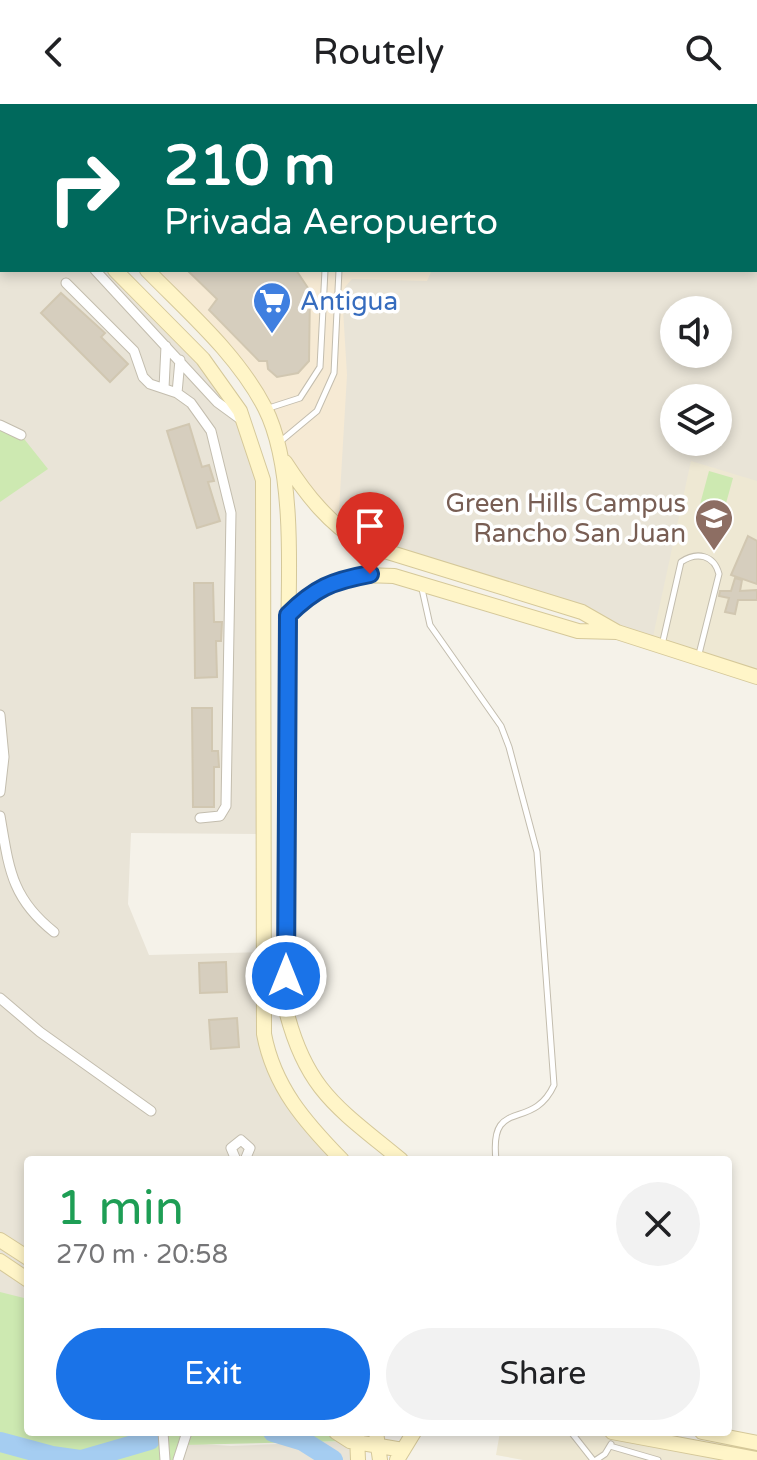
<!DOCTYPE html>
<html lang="en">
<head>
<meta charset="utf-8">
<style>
	:root { --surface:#fff; --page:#f2f2f2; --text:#202124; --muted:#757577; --accent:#1a73e8 }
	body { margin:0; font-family:"Varela Round",sans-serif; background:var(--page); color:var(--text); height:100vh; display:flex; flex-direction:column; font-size:30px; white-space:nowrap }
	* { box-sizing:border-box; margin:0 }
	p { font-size:26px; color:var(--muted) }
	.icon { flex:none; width:44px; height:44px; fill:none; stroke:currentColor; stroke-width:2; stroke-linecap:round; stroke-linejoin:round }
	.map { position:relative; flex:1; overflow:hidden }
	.side { position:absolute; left:24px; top:1052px; width:708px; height:280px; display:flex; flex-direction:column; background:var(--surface); border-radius:8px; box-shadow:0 4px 12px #0003 }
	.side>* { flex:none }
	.top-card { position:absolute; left:0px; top:0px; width:758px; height:168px; box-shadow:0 4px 12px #0003; background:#00695c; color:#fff; overflow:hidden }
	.controls { position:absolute; left:660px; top:192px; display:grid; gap:16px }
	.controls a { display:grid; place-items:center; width:72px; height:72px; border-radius:50%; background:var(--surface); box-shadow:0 4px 12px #0003; font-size:40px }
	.pin { position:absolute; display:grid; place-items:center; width:68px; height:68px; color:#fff; margin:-82px -34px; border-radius:50% 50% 50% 0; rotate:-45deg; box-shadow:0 0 8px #0007 }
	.pin .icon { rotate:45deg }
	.me { position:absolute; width:88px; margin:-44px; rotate:0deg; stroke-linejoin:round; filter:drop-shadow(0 0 6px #0008) }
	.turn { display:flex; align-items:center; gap:28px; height:168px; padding:0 32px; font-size:36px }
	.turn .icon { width:104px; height:104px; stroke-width:2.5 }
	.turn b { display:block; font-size:56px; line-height:68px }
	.round { display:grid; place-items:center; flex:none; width:84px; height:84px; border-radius:42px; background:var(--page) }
	.head { display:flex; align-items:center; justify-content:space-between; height:136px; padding:0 32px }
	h1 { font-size:48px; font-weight:600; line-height:60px; color:#1e9e55 }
	.button { display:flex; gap:16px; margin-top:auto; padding:16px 32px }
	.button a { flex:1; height:92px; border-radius:48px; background:var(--accent); color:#fff; font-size:32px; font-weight:600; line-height:92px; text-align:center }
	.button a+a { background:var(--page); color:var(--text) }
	header { display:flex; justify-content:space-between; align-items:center; height:104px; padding:0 32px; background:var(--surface); font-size:36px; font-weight:600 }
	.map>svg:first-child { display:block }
	.residential { fill:#e9e4d7; fill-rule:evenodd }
	.commercial { fill:#f6ead4 }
	.education { fill:#eee8d3 }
	.green { fill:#cde9b1 }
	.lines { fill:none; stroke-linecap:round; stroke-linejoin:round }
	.river { stroke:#a5cdf1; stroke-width:20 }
	.building { fill:#d6cebe; stroke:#d1c7b1; stroke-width:2 }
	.lane-casing { stroke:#c3bdae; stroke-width:7 }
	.street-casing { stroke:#c3bdae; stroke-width:11 }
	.secondary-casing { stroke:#d5c899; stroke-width:16 }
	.lane { stroke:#fff; stroke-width:5 }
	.street { stroke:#fff; stroke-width:9 }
	.secondary { stroke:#fff5c8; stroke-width:14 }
	.route-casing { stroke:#114b97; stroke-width:20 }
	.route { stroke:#1a73e8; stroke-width:14 }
	.labels { text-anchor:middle; stroke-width:7; stroke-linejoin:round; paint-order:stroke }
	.shop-label { font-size:26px; fill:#366cbe; stroke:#fff; text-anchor:start }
	.education-label { font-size:26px; fill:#785e54; stroke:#fff; text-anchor:end }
</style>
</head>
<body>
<header><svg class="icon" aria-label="back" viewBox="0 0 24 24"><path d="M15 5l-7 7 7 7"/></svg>Routely<svg class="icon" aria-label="search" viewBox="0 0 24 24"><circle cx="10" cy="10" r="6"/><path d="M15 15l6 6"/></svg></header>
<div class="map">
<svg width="757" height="1356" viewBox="0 0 757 1356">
	<rect width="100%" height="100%" fill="#f5f2e9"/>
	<path class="residential" d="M 36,0 L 757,0 L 757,573 L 338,424 L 230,250 L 147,166 L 756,166 L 756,2 ZM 674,206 L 718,206 L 718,250 L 674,250 ZM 674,294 L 718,294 L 718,338 L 674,338 Z
		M 0,45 L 2,166 L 115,166 L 240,307 L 263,376 L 266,730 L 131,729 L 128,800 L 149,851 L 264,848 L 265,934 L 279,977 L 344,1056 L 28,1056 L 28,1328 L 231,1342 L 350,1337 L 358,1356 L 0,1356 Z"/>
	<path class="commercial" d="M 36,0 L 479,0 L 480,2 L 36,2 Z
		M 147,166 L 432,166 L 427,177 L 352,175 L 345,183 L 343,205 L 347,271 L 338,424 L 282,354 L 265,305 L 230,250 Z"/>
	<path class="education" d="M 691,357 L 757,377 L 757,573 L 652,537 Z
		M 500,1328 L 612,1328 L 757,1356 L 523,1356 L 496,1351 Z"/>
	<path class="green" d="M 0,321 L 21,331 L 48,365 L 0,398 Z
		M 709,367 L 733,374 L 720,421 L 696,415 Z
		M 0,1188 L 28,1195 L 28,1328 L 337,1328 L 350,1337 L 182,1341 L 178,1356 L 0,1356 Z"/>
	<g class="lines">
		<path class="river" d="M 273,1328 L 303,1337 L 333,1356
			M 0,1338 L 52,1352 L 80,1356
			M 81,1356 L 150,1336"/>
	</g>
	<path class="building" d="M 187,166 L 296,166 L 310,187 L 309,257 L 298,269 L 277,273 L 268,265 L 267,257 L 259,257 L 209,206 L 217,195 Z
		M 61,189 L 105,229 L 101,233 L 128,260 L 110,278 L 41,209 Z
		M 189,320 L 202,363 L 209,361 L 214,377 L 208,378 L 220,417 L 197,424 L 167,327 Z
		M 748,432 L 757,437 L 757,480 L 731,471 Z
		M 735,474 L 742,476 L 740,487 L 757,486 L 757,496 L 738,496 L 735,510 L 725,508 L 729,494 L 719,492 L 720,487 L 731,487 Z
		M 194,479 L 213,479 L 214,518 L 222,518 L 221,537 L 216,537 L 217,573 L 195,574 Z
		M 192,604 L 212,604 L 212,647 L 218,647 L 219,663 L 214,663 L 214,703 L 193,703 Z
		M 226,858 L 227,888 L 200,889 L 199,859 Z
		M 237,914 L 239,943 L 211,945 L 209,916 Z"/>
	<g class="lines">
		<g class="lane-casing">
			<path id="lane" d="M 309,0 L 309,2
				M 330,0 L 330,2
				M 429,0 L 430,2
				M 92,2 L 93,0
				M 106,2 L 108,0
				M 456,2 L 457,0
				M 269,304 L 300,294 L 320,263 L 325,166
				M 281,337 L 317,307 L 334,269 L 339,166
				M 422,485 L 430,521 L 501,622 L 509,643 L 537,748 L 554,981 C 532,1029 489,991 496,1056
				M 662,541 L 681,458 C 697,447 714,451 719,470 L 698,554
				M 571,1328 L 593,1356
				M 610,1342 L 658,1356
				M 596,1356 L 605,1350 L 611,1340"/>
		</g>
		<g class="street-casing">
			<path id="street" d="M 0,125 L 2,123
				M 95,166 L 217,298 L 243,317
				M 66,179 L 134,247 L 143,273 L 150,280 L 177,289 L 191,299 L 211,327 L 231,409 L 226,702 L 220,712 L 200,714
				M 164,284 L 166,242
				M 177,289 L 180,256
				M 0,321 L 21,331
				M 0,611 L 4,653 L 0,688
				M 0,712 C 9,764 11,794 54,828
				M 0,894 L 40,928 L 151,1007
				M 236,1056 L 231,1044 L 241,1036 L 250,1044 L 245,1056
				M 163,1328 L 165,1356
				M 178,1356 L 187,1328"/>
		</g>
		<g class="secondary-casing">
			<path id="secondary" d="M 36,0 L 36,2
				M 0,15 L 2,17
				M 0,45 L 2,47
				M 0,64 L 2,66
				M 115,166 L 203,255 L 240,307 L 263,376 L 264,930 C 274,983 305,1018 342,1056
				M 147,166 C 189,209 237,250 265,304 C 298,369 288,494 287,568 C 287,679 286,790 285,902 C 305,986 338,1004 401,1056
				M 285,358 C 307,392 328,418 362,440 L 582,508 L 617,528 L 757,573
				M 288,511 C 322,477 347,469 394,472 L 578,527 L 617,528
				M 0,1136 L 28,1154
				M 0,1157 L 28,1176
				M 336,1328 L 350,1337 L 403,1346
				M 376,1328 L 380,1356
				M 612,1328 L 757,1355
				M 702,1328 L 757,1339
				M 357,1332 L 358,1356
				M 397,1356 L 414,1328"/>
		</g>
		<use href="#lane" class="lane"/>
		<use href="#street" class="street"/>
		<use href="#secondary" class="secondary"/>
	</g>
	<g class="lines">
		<g class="route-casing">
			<path id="route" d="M 286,872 L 288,511 C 315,484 332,477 370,470"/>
		</g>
		<use href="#route" class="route"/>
	</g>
	<defs>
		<g id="supermarket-pin" transform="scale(2)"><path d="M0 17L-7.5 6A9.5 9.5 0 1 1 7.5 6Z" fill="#3f7fe0" stroke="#fff"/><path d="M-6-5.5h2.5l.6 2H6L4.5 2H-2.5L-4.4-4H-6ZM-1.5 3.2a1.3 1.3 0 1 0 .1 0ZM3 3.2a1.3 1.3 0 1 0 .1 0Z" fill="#fff"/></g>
		<g id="school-pin" transform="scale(2)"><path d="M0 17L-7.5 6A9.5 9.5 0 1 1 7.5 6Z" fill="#8d6e63" stroke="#fff"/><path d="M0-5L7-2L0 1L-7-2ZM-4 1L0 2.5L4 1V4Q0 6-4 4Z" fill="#fff"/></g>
	</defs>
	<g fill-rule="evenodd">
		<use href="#supermarket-pin" x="272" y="197"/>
		<use href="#school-pin" x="714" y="414"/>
	</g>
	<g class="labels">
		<g class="shop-label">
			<text x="300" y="206">Antigua</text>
		</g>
		<g class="education-label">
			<text x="686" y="408">Green Hills Campus<tspan x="686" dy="30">Rancho San Juan</tspan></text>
		</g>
	</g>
</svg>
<div class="controls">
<a><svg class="icon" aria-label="sound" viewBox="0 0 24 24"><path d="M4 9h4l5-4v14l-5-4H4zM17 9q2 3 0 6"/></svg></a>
<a><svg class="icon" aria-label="layers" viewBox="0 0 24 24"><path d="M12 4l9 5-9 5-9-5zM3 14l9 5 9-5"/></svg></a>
</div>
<div class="pin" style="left:370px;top:470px;background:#d93025"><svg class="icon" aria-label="arrive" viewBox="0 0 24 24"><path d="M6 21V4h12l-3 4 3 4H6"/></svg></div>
<svg class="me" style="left:286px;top:872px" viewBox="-20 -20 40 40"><circle r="17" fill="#1a73e8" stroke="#fff" stroke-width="3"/><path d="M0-11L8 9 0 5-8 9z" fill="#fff"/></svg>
<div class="top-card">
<div class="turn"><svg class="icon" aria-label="right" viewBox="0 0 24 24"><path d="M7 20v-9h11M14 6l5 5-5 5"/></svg><div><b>210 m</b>Privada Aeropuerto</div></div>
</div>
<section class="side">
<div class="head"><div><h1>1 min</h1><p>270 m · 20:58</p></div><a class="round"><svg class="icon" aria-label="close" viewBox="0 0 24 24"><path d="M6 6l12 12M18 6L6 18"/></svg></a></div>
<div class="button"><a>Exit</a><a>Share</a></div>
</section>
</div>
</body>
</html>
